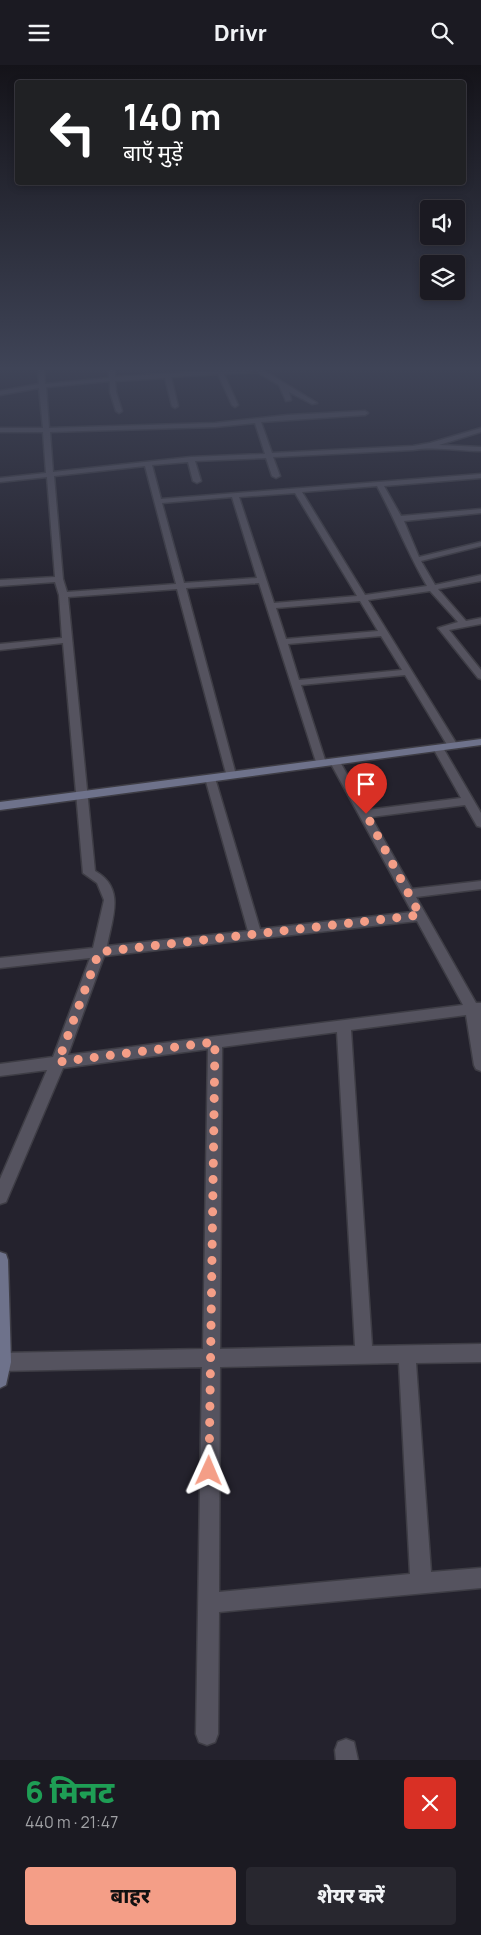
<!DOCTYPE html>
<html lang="hi">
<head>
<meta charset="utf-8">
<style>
	:root { --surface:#1b1a22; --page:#28272f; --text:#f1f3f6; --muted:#a0a1a5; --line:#393840; --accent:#f49e87 }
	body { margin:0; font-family:Manrope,"Noto Sans Devanagari",sans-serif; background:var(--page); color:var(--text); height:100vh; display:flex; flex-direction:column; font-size:19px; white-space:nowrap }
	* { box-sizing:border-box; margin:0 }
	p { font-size:16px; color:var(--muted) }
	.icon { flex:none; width:28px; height:28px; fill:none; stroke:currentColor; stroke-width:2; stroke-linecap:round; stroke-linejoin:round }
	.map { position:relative; height:1695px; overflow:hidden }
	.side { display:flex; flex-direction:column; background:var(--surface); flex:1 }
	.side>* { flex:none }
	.hud { position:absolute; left:15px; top:15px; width:451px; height:105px; border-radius:5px; box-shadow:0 2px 8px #0003,0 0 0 1px var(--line); background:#202124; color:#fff; overflow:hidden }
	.controls { position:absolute; left:420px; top:135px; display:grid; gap:10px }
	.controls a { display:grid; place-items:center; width:45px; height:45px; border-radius:5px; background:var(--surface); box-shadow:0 2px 8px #0003,0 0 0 1px var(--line); font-size:25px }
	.pin { position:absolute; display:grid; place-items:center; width:42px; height:42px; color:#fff; margin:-51px -21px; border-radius:50% 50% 50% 0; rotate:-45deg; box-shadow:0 0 5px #0007 }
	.pin .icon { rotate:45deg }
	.me { position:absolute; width:55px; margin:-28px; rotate:1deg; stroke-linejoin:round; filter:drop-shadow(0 0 4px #0008) }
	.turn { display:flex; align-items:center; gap:18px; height:105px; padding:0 25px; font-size:22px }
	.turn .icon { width:65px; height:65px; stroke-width:2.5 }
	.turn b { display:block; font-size:35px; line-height:42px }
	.round { display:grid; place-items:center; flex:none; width:52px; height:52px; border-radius:5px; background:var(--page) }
	.headline { display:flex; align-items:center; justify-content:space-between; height:85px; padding:0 25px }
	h1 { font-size:30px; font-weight:800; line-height:38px; color:#1e9e55 }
	.cta { display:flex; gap:10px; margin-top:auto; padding:10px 25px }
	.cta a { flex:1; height:58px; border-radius:5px; background:var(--accent); color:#111; font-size:20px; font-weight:800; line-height:58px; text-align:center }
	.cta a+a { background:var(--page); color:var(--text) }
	header { display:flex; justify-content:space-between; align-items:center; height:65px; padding:0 25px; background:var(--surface); font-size:22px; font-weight:800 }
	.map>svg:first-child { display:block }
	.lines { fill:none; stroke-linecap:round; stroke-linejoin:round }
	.street-casing { stroke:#3e3d45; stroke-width:3 }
	.secondary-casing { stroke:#3e3d45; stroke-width:3 }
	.street { fill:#55535f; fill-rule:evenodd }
	.secondary { fill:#6e728b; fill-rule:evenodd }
	.route { stroke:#f49e87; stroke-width:9; stroke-dasharray:0 16.2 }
</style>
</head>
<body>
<header><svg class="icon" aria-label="menu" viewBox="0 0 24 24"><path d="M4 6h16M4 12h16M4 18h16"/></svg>Drivr<svg class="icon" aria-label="search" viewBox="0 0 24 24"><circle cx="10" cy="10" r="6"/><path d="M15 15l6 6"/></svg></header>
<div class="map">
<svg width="481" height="1695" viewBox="0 0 481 1695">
	<rect width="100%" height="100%" fill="#24222d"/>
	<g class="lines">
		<g class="street-casing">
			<path id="street" d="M 38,305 L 44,305 L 45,319 L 109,313 L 109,305 L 115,305 L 115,312 L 220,305 L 263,305 L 317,338 L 312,339 L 289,327 L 291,335 L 286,336 L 279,320 L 257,307 L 224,309 L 238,340 L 235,342 L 232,340 L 218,309 L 171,312 L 178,341 L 175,343 L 172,341 L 165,313 L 115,316 L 116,327 L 122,346 L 119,348 L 116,346 L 110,327 L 110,316 L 46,322 L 49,363 L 215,358 L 288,350 L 365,346 L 368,348 L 365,350 L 261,357 L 272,388 L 413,381 L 430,378 L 481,363 L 481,367 L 439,380 L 481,382 L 481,386 C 458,386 435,381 413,385 L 273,392 L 280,411 L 276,413 L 272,411 L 266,393 L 195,396 L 201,416 L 197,418 L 193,416 L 188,397 L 152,400 L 161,434 L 481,409 L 481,413 L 384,421 L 401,451 L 481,444 L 481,448 L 404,456 L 419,492 L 481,477 L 481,481 L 421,496 L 435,520 L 481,510 L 481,516 L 438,524 L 466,556 L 481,553 L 481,559 L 449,565 L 481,605 L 481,614 L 478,613 L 438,563 L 458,557 L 430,526 L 368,535 L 458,681 L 457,683 L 449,683 L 405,610 L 301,620 L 326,698 L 325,700 L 317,700 L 259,518 L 186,523 L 236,710 L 235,712 L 227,712 L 177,524 L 68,532 L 95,806 C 126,823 112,853 107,881 L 248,866 L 205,713 L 206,711 L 210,710 L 215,713 L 260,864 L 412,847 L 330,697 L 331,695 L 339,695 L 367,745 L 461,733 L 433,683 L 438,680 L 442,681 L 481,748 L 481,762 L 477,761 L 465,740 L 371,752 L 412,824 L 481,816 L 481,824 L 416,832 L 476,938 L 481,938 L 481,1006 L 476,1004 L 474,1000 L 466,950 L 351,965 L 372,1281 L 481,1279 L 481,1297 L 416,1298 L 431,1507 L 481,1503 L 481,1523 L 219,1547 L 218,1669 L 215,1677 L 207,1680 L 199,1677 L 196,1669 L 202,1302 L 0,1306 L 0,1288 L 203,1284 L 208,984 L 63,1003 L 6,1137 L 0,1139 L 0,1114 L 47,1005 L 0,1011 L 0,999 L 53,992 L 90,893 L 0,903 L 0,893 L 93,883 L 104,835 L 97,818 L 83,808 L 63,578 L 0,585 L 0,579 L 62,573 L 59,530 L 55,517 L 0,521 L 0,515 L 55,512 L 47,412 L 0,417 L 0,413 L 46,408 L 43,367 L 0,367 L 0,363 L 43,363 L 39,323 L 0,330 L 0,326 L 39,319 ZM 255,358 L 265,389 L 191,392 L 53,407 L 50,367 L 215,362 ZM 145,401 L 176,519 L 67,527 L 63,514 L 54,411 ZM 377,421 C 395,454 408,489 427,521 L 365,530 L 302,427 ZM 295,428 L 357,531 L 274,538 L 239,432 ZM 232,432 L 257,513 L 184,518 L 162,438 ZM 360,536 L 378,566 L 286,574 L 276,543 ZM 381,571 L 402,605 L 299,615 L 288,579 ZM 417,856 L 463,940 L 68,990 L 104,891 ZM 337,967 L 355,1281 L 220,1284 L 222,982 ZM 399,1298 L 410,1509 L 219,1527 L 220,1302 Z
				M 346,1674 L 354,1677 L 358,1695 L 336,1695 L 335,1685 L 338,1677 Z"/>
		</g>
		<g class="secondary-casing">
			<path id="secondary" d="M 481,674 L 481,680 L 0,745 L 0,737 Z
				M 0,1187 L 6,1189 L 8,1195 L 11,1297 L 6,1320 L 0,1323 Z"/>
		</g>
		<use href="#street" class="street"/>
		<use href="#secondary" class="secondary"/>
	</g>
	<linearGradient id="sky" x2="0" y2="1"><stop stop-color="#141319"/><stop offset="0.56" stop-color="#3f4457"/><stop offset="1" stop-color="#3f4457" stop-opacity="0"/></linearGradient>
	<rect width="481" height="542" fill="url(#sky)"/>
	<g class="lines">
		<path class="route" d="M 209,1406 L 215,977 L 58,997 L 99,887 L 420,850 L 366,749"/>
	</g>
</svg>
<div class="controls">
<a><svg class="icon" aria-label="sound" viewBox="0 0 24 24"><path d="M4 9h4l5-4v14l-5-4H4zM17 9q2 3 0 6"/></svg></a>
<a><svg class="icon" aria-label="layers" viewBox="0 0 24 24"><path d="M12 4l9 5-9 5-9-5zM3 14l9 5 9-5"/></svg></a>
</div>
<div class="pin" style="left:366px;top:749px;background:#d93025"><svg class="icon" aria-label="arrive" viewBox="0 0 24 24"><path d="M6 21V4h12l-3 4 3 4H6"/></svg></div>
<svg class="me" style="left:209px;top:1406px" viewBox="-20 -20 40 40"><path d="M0-17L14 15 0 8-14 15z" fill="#f49e87" stroke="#fff" stroke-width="4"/></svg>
<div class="hud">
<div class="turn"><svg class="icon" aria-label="left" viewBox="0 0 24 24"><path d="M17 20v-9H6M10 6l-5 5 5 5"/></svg><div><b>140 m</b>बाएँ मुड़ें</div></div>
</div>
</div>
<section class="side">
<div class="headline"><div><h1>6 मिनट</h1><p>440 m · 21:47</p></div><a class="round" style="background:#d93025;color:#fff"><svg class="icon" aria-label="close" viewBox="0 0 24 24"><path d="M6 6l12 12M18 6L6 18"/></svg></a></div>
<div class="cta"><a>बाहर</a><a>शेयर करें</a></div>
</section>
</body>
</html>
